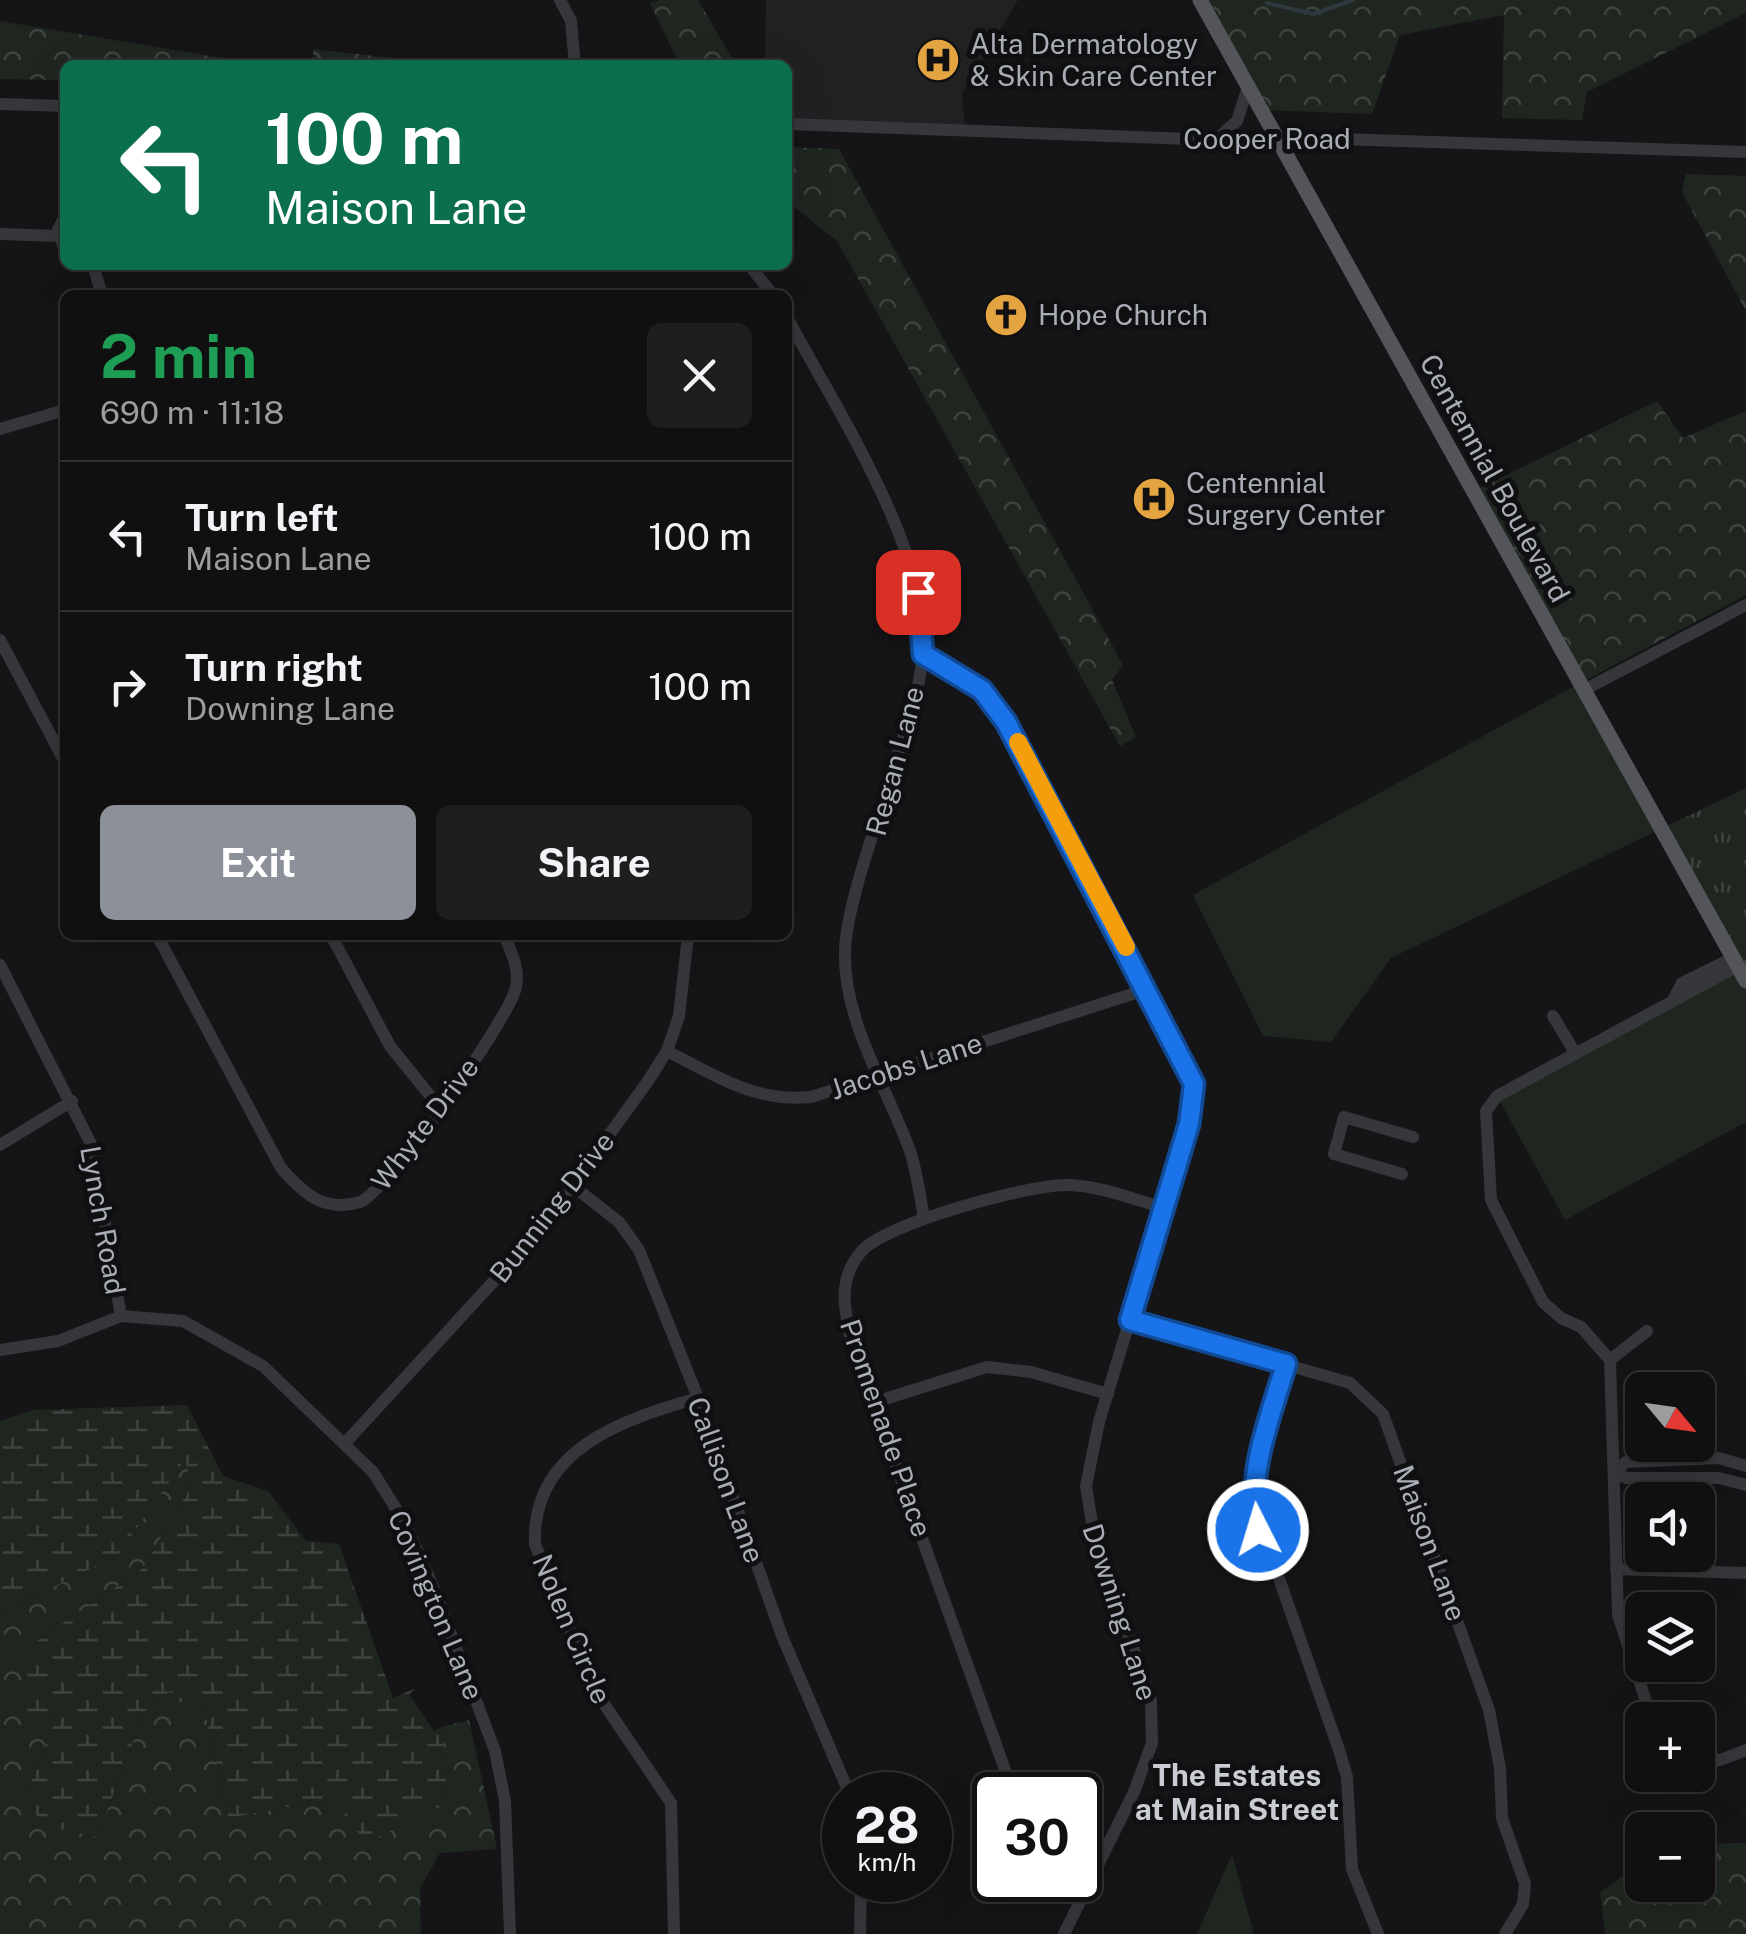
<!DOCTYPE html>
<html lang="en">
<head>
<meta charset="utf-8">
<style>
	:root { --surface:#101011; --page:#1e1e1f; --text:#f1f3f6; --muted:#9c9d9f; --line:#303031; --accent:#8c9099 }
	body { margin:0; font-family:"Public Sans",sans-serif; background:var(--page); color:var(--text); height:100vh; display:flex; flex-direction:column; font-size:38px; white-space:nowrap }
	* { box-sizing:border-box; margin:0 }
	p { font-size:32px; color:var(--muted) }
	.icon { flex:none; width:55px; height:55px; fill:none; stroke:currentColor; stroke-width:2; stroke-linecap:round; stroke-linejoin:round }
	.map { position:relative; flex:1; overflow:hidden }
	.drawer { position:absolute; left:60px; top:290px; width:732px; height:650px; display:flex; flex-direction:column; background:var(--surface); border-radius:15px; box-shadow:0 10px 40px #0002,0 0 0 2px var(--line) }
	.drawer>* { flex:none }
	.banner { position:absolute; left:60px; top:60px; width:732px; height:210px; border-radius:15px; box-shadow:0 10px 40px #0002,0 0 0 2px var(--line); background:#0b6e4f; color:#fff; overflow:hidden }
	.needle { width:65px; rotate:119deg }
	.controls { position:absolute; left:1625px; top:1372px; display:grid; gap:20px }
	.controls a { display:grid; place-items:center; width:90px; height:90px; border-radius:15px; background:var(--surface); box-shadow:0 10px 40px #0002,0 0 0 2px var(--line); font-size:50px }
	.speed { position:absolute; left:822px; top:1772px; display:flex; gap:20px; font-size:50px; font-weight:700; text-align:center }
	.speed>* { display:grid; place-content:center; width:130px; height:130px; border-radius:50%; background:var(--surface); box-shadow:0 10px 40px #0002,0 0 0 2px var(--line); line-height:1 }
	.speed small { font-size:25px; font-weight:400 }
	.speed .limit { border:5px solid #111; border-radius:15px; background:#fff; color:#111 }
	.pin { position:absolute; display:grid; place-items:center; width:85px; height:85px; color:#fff; margin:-42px; border-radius:20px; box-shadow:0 5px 15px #0006 }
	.me { position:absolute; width:110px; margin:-55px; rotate:355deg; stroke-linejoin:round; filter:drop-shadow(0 0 8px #0008) }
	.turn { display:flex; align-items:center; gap:35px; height:210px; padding:0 40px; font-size:45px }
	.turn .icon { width:130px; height:130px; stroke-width:2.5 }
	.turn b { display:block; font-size:70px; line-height:85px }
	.round { display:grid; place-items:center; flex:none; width:105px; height:105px; border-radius:15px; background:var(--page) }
	.head { display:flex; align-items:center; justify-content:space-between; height:170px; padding:0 40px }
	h1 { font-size:60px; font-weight:700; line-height:75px; color:#1e9e55 }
	.action { display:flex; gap:20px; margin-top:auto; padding:20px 40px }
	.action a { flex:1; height:115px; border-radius:15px; background:var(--accent); color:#fff; font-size:40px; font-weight:700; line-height:115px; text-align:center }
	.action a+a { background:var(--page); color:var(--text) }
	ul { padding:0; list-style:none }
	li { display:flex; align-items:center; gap:30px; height:150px; padding:0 40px; border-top:2px solid var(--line) }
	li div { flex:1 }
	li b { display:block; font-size:38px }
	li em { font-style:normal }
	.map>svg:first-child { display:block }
	.built { fill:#212124 }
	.grass { fill:#1f2620 }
	.forest { fill:url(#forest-crowns) }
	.wetland { fill:url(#wetland-marsh) }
	.park { fill:url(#park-tufts) }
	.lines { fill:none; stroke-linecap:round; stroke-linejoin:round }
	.stream { stroke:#2f383e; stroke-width:4 }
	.minor { stroke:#36373b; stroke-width:12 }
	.major { stroke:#53555a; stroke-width:15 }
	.route-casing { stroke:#114b97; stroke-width:25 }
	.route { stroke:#1a73e8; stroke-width:18 }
	.slow { stroke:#f59e0b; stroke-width:18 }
	.labels { text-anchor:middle; stroke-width:10; stroke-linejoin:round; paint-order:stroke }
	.poi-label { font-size:28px; fill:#a8adb6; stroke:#101012; text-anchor:start }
	.street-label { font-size:28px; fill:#a8adb6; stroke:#101012 }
	.neighbourhood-label { font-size:30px; font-weight:bold; fill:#c9ccd2; stroke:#101012 }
</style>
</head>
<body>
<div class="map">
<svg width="1746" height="1934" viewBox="0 0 1746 1934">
	<defs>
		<pattern id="forest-crowns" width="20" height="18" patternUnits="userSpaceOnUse" patternTransform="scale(2.5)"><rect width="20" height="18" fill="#1f2620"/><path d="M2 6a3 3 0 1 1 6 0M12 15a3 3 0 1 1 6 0" fill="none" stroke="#3d433e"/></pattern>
		<pattern id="wetland-marsh" width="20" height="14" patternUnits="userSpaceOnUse" patternTransform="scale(2.5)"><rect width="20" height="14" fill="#1f2620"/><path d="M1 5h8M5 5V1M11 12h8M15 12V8" fill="none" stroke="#3d433e"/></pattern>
		<pattern id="park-tufts" width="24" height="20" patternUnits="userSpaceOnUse" patternTransform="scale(2.5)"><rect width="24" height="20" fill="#1f2620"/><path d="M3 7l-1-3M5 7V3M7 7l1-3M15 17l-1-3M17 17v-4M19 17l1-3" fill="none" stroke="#3d433e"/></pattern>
	</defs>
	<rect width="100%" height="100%" fill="#151517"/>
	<path class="built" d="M 766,0 L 1018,0 L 962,93 L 965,128 L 788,124 L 788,65 L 765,65 Z"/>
	<path class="grass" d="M 1580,683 L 1661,829 L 1391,958 L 1331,1042 L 1263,1036 L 1193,895 Z
		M 1738,966 L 1746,981 L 1746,1122 L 1565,1220 L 1497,1096 Z
		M 1232,1854 L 1254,1934 L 1197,1934 Z"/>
	<path class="forest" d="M 660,0 L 698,0 L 736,65 L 680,65 L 650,3 Z
		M 1200,0 L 1746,0 L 1746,13 L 1587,92 L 1582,120 L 1502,118 L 1504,15 L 1400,35 L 1372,114 L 1262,110 Z
		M 0,21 L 263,65 L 65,65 L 65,80 L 0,79 Z
		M 313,49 L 453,65 L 314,65 Z
		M 788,147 L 839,149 L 1123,665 L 1112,680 L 1136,737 L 1120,746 L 837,241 L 788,202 Z
		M 1686,174 L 1746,176 L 1746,311 L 1682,192 Z
		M 1657,401 L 1683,438 L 1746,411 L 1746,595 L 1580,683 L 1474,491 Z
		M 185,1457 L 192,1485 L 142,1569 L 28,1647 L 57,1714 L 28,1790 L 97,1837 L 144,1712 L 169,1692 L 204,1707 L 228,1818 L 333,1799 L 448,1803 L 442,1727 L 469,1720 L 497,1849 L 440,1853 L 420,1888 L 421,1934 L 0,1934 L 0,1613 L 118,1555 Z
		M 1746,1843 L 1746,1934 L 1605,1934 L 1600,1892 L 1642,1863 L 1642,1885 L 1698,1885 L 1698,1844 Z"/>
	<path class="wetland" d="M 187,1405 L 223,1476 L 268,1491 L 306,1541 L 339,1544 L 393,1698 L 416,1688 L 409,1694 L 434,1731 L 442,1727 L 448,1803 L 366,1843 L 333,1799 L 228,1818 L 204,1707 L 169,1692 L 144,1712 L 97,1837 L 40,1825 L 28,1790 L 57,1715 L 20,1714 L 28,1647 L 142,1569 L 192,1485 L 185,1459 L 118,1555 L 0,1613 L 0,1421 L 33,1410 Z"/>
	<path class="park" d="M 1746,788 L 1746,981 L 1661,829 Z"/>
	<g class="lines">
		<path class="stream" d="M 1267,3 L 1313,14 L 1353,0"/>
		<path class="minor" d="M 560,0 L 571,21 L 575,65
			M 0,104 L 65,106
			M 788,124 L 1216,140 L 1276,137 L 1746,152
			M 1216,140 L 1237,121 L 1248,87
			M 65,216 L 58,230 L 65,251
			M 0,234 L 59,236
			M 93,265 L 102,295
			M 749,265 L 773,295
			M 788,319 C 837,411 928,547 923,651 C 921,686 908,721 898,754 C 884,804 846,903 845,951 C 843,1021 887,1087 910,1151 C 917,1172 920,1196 924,1218
			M 0,429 L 65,410
			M 0,640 L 65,762
			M 923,654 L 982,690 L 1019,743 L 1194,1084 L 1189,1124 L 1099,1422 L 1086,1486 L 1093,1529 L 1151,1701 L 1152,1743 L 1134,1792 L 1064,1934
			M 1584,690 L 1746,605
			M 157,935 L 281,1168 C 303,1193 324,1213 360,1202 C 386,1193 510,1018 516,987 C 520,969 511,951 504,935
			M 331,935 L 390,1046 L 440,1108
			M 0,965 L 91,1144 L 121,1316
			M 1673,1000 L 1682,983 L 1733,958
			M 1553,1016 L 1575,1053
			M 667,1051 C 714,1075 756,1103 811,1097 L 1148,989
			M 0,1145 L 72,1101
			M 1402,1174 L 1334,1154 L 1344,1117 L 1413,1137
			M 573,1186 L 619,1222 L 639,1250 L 698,1398 L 782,1636 L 850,1795
			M 1130,1320 L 1350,1383 L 1383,1414 L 1489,1710 L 1500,1768 L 1502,1818 L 1525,1884 L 1523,1904 L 1505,1934
			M 0,1350 L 58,1341 L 121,1316 L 183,1321 L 263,1366 L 373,1472 L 405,1523 L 434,1589 L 495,1751 L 505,1801 L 510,1934
			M 1610,1360 L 1647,1331
			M 1286,1364 L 1254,1476 L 1253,1504 L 1339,1750 L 1347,1777 L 1352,1869 L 1378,1934
			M 875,1402 L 987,1367 L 1031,1372 L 1108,1394
			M 346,1442 L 539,1232 L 648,1081 L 667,1051 L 679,1016 L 688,935
			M 1746,1466 L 1719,1458 L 1626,1462 L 1615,1471 L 1626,1478 L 1719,1478 L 1746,1485
			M 1616,1569 L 1746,1573
			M 1652,1720 L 1618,1615 L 1610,1360 L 1581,1327 L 1561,1318 L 1543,1302 L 1491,1200 L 1486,1111 L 1497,1096 L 1738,966
			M 1698,1760 L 1720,1760 L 1746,1750
			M 1014,1795 L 851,1340 C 844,1308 838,1280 860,1253 C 882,1224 1030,1184 1068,1185 C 1101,1186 1133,1199 1164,1208
			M 674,1934 L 671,1803 L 594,1689 L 535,1544 C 531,1449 624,1419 698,1398
			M 860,1934 L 861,1880"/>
		<path class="major" d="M 1200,0 L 1746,981"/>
	</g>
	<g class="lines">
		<g class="route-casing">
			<path id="route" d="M 918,592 L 923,654 L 982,690 L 1006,722 L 1194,1084 L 1189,1124 L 1130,1320 L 1286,1364 C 1270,1418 1246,1473 1258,1530"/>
		</g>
		<use href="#route" class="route"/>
		<path class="slow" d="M 1018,742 L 1126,947"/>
	</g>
	<defs>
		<g id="hospital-disc" transform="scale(2.25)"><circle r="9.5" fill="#e3a441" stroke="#101012"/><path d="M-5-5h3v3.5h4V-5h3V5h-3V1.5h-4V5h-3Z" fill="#111"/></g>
		<g id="church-disc" transform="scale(2.25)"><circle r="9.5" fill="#e3a441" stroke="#101012"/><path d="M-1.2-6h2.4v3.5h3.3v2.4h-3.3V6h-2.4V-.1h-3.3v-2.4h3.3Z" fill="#111"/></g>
	</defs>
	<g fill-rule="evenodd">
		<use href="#hospital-disc" x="938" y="60"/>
		<use href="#church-disc" x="1006" y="315"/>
		<use href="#hospital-disc" x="1154" y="499"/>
	</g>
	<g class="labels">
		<g class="poi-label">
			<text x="970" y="54">Alta Dermatology<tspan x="970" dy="32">&amp; Skin Care Center</tspan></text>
			<text x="1038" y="325">Hope Church</text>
			<text x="1186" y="493">Centennial<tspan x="1186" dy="32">Surgery Center</tspan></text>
		</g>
		<g class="street-label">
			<text x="1267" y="149">Cooper Road</text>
			<text transform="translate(1495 478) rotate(61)" y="10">Centennial Boulevard</text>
			<text transform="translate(895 761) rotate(-75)" y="10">Regan Lane</text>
			<text transform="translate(906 1066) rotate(-18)" y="10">Jacobs Lane</text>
			<text transform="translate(425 1124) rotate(-53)" y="10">Whyte Drive</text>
			<text transform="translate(552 1207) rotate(-52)" y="10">Bunning Drive</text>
			<text transform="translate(103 1220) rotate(80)" y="10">Lynch Road</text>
			<text transform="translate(886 1428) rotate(71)" y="10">Promenade Place</text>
			<text transform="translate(726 1480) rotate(70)" y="10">Callison Lane</text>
			<text transform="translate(1430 1543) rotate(70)" y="10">Maison Lane</text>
			<text transform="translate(436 1605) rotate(67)" y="10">Covington Lane</text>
			<text transform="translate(1120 1612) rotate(72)" y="10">Downing Lane</text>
			<text transform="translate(572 1629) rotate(67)" y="10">Nolen Circle</text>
		</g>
		<g class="neighbourhood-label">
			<text x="1237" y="1786">The Estates<tspan x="1237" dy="34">at Main Street</tspan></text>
		</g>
	</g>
</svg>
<div class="controls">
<a><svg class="needle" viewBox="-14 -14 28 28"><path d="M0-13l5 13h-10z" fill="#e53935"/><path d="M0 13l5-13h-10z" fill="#9c9d9f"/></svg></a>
<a><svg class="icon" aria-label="sound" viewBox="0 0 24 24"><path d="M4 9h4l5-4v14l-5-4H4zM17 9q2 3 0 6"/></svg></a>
<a><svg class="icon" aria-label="layers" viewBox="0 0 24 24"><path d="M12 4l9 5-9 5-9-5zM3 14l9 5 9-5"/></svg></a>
<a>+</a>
<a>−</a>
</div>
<div class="speed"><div>28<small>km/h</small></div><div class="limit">30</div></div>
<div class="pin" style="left:918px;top:592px;background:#d93025"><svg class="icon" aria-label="arrive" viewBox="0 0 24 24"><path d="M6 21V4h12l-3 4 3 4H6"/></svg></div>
<svg class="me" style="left:1258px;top:1530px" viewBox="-20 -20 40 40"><circle r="17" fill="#1a73e8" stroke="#fff" stroke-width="3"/><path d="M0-11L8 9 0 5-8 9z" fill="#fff"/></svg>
<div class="banner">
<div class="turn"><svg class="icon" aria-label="left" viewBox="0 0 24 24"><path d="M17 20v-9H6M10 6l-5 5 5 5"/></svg><div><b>100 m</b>Maison Lane</div></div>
</div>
<section class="drawer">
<div class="head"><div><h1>2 min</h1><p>690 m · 11:18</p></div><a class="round"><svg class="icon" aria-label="close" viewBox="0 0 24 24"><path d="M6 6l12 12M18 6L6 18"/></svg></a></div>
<ul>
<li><svg class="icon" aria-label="left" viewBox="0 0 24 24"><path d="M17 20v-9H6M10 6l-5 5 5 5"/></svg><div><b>Turn left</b><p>Maison Lane</p></div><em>100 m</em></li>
<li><svg class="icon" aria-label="right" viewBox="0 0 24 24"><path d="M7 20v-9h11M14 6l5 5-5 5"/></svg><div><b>Turn right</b><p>Downing Lane</p></div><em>100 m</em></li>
</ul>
<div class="action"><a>Exit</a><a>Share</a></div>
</section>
</div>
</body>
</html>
